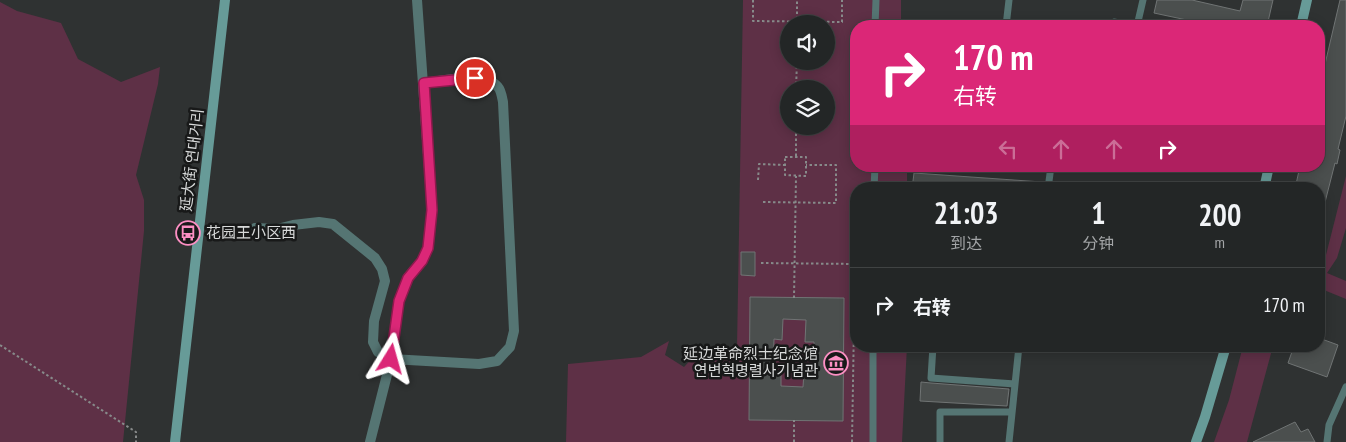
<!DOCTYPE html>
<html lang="zh">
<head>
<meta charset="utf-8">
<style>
	:root { --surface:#232626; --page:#2f3232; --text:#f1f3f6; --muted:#a3a5a7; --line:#404343 }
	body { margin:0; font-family:"PT Sans Narrow","Noto Sans SC","Noto Sans KR",sans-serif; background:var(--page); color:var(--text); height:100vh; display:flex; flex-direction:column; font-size:19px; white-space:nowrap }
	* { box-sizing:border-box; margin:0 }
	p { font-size:16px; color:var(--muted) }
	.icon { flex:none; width:28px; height:28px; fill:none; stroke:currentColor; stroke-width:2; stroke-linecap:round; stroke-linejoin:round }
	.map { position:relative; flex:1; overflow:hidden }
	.sheet { position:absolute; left:850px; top:182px; width:475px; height:170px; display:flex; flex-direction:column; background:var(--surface); border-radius:20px; box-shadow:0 2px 12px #0003,0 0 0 1px var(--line) }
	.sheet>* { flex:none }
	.hud { position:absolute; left:850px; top:20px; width:475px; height:152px; border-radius:20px; box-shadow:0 2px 12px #0003,0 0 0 1px var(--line); background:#db2777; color:#fff; overflow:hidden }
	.tools { position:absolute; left:780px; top:15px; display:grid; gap:10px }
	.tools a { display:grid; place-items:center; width:55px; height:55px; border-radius:50%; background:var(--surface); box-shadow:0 2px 12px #0003,0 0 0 1px var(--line); font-size:25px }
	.pin { position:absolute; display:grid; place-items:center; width:42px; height:42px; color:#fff; margin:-21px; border:2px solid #fff; border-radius:50%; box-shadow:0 1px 5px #0007 }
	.me { position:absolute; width:55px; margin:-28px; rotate:8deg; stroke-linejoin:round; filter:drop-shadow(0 0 4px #0008) }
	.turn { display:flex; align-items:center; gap:18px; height:105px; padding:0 20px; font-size:22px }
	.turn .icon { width:65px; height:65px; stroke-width:2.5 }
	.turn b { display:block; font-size:35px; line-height:42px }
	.lanes { display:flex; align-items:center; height:48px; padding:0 20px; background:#0003; justify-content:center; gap:25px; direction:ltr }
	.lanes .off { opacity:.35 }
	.eta { display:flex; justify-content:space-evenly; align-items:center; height:85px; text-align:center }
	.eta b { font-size:30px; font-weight:700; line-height:35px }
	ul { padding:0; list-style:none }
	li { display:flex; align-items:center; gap:15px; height:75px; padding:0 20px; border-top:1px solid var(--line) }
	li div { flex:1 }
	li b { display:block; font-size:19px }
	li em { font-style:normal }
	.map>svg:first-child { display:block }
	.green { fill:#5e3046; fill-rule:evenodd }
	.building { fill:#4b4f4e; stroke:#707474; fill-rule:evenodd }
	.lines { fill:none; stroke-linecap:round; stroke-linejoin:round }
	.path { stroke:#878a8a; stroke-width:2; stroke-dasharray:2.5 2.5; stroke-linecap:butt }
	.service { stroke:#557573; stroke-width:7 }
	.minor { stroke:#557573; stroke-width:10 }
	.secondary { stroke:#679b98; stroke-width:10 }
	.route-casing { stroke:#8e194d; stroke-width:12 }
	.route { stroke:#db2777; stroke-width:9 }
	.labels { text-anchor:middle; stroke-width:5; stroke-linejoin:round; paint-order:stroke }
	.street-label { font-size:15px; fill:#d8dada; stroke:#181919 }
	.poi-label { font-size:15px; fill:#d8dada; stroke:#181919; text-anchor:start }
</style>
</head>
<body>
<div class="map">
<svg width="1346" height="442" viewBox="0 0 1346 442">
	<rect width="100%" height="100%" fill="#2f3232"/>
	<path class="green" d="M 743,0 L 901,0 L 901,26 L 856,26 L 856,166 L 907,166 L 907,189 L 856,189 L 856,346 L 907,346 L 902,442 L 566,442 L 568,364 L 641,357 L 669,341 L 665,355 L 684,367 L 703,347 L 737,348 ZM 789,24 L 826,24 L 826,61 L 789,61 ZM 789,89 L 826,89 L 826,126 L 789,126 Z
		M 0,2 L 17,11 L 61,23 L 78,59 L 121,82 L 160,67 L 158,84 L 136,175 L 144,200 L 144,231 L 123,442 L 0,442 Z
		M 1346,176 L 1346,228 L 1337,258 L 1327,273 L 1346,281 L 1346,299 L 1319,288 L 1319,260 L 1326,255 Z
		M 1243,346 L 1273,346 L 1247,442 L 1214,442 L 1229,400 Z"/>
	<path class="building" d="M 1157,0 L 1192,0 L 1240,11 L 1243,0 L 1273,0 L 1267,26 L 1215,26 L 1154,13 Z
		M 1340,0 L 1346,0 L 1346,116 L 1338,149 L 1340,150 L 1337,164 L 1335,163 L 1322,214 L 1319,214 L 1319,189 L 1295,189 L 1300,166 L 1319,166 L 1319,90 Z
		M 914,173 L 1042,182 L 1042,189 L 912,189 Z
		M 741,252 L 755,252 L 755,276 L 741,275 Z
		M 750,297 L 844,298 L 843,421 L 749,420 ZM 783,319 L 806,320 L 805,342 L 814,342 L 813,372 L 804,372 L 803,387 L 781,386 L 781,371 L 773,370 L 774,339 L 782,340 Z
		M 1319,338 L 1338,345 L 1327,377 L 1288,363 L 1294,346 L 1319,346 Z
		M 921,382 L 931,383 L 1009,389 L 1007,406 L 920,401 Z
		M 1295,422 L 1301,432 L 1308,429 L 1315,442 L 1253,442 Z"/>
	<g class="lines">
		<path class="path" d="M 753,0 L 753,21 L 842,22 L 842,0
			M 797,24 L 797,0
			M 796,89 L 797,61
			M 796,156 L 796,126
			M 785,157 L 806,157 L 806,176 L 785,175 Z
			M 758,180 L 759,164 L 785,165
			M 763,202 L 836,203 L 836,165 L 806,165
			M 761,263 L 856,264
			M 794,298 L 796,176
			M 0,345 L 136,432 L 136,442
			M 794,442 L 794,420
			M 852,442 L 855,264"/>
		<path class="service" d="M 875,26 L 876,0
			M 1006,26 L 1009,0
			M 1113,26 L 1114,22 L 1136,26
			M 1137,26 L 1143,0
			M 874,189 L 875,166
			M 1048,189 L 1051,166
			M 933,346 L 931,378 L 1015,384
			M 873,442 L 873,346
			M 940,442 L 940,412 L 1012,412
			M 1009,442 L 1019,346
			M 1327,442 L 1329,425 L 1346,387"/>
		<path class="minor" d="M 255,228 L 277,229 L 293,225 L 319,222 L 333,224 L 375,258 L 382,269 L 385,281 L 374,321 L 373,342 L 378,352 L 391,359 L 479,364 L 497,361 L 510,347 L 514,331 L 503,102 C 502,97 501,90 498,87 C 485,71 442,81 424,83
			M 370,442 L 391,359 L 399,301 L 408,277 L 422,261 L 428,248 L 432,211 L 417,0"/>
		<path class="secondary" d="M 1301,26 L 1307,0
			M 1264,189 L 1269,166
			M 175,442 L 225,0
			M 1196,442 L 1205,417 L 1226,346"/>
	</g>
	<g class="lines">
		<g class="route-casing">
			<path id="route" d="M 391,359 L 399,301 L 408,278 L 422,261 L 428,248 L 432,210 L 424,83 L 475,78"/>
		</g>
		<use href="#route" class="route"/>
	</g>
	<defs>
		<g id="bus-ring" transform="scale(1.25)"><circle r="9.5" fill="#181919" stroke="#fc8fc3" stroke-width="1.5"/><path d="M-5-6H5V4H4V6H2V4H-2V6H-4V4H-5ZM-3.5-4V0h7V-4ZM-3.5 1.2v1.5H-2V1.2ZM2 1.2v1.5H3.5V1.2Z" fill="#fc8fc3"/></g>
		<g id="museum-ring" transform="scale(1.25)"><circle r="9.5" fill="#181919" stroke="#fc8fc3" stroke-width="1.5"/><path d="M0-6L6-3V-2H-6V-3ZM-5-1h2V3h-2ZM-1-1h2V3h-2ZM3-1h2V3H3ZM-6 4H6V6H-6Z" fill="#fc8fc3"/></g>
	</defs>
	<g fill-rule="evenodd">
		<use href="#bus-ring" x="188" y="233"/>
		<use href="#museum-ring" x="836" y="363"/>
	</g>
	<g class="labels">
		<g class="street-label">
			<text transform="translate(192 160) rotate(-83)" y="5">延大街 연대거리</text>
		</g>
		<g class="poi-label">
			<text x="206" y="238">花园王小区西</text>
			<text x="818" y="359" text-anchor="end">延边革命烈士纪念馆<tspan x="818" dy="17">연변혁명렬사기념관</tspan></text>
		</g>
	</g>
</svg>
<div class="tools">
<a><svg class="icon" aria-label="sound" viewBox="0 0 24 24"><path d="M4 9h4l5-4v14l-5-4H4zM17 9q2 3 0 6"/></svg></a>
<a><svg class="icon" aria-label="layers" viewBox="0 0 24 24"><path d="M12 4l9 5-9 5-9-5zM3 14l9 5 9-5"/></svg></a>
</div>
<div class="pin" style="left:475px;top:78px;background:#d93025"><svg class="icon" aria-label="arrive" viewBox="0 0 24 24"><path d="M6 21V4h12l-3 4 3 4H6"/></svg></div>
<svg class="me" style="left:391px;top:359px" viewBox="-20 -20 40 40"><path d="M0-17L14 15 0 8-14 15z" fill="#db2777" stroke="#fff" stroke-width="4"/></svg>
<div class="hud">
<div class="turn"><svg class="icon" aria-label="right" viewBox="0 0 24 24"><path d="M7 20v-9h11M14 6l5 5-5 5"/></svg><div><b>170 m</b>右转</div></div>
<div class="lanes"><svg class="icon off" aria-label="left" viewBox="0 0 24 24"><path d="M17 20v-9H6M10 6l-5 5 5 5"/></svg><svg class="icon off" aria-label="ahead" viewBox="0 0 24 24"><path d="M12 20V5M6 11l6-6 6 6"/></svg><svg class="icon off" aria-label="ahead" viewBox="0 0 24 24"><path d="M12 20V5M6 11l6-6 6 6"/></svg><svg class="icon" aria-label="right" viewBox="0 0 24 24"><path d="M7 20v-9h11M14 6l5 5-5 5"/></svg></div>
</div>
<section class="sheet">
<div class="eta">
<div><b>21:03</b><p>到达</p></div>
<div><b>1</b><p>分钟</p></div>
<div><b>200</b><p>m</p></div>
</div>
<ul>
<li><svg class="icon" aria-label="right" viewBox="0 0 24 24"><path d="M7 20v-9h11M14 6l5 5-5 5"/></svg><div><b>右转</b></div><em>170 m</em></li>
</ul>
</section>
</div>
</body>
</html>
